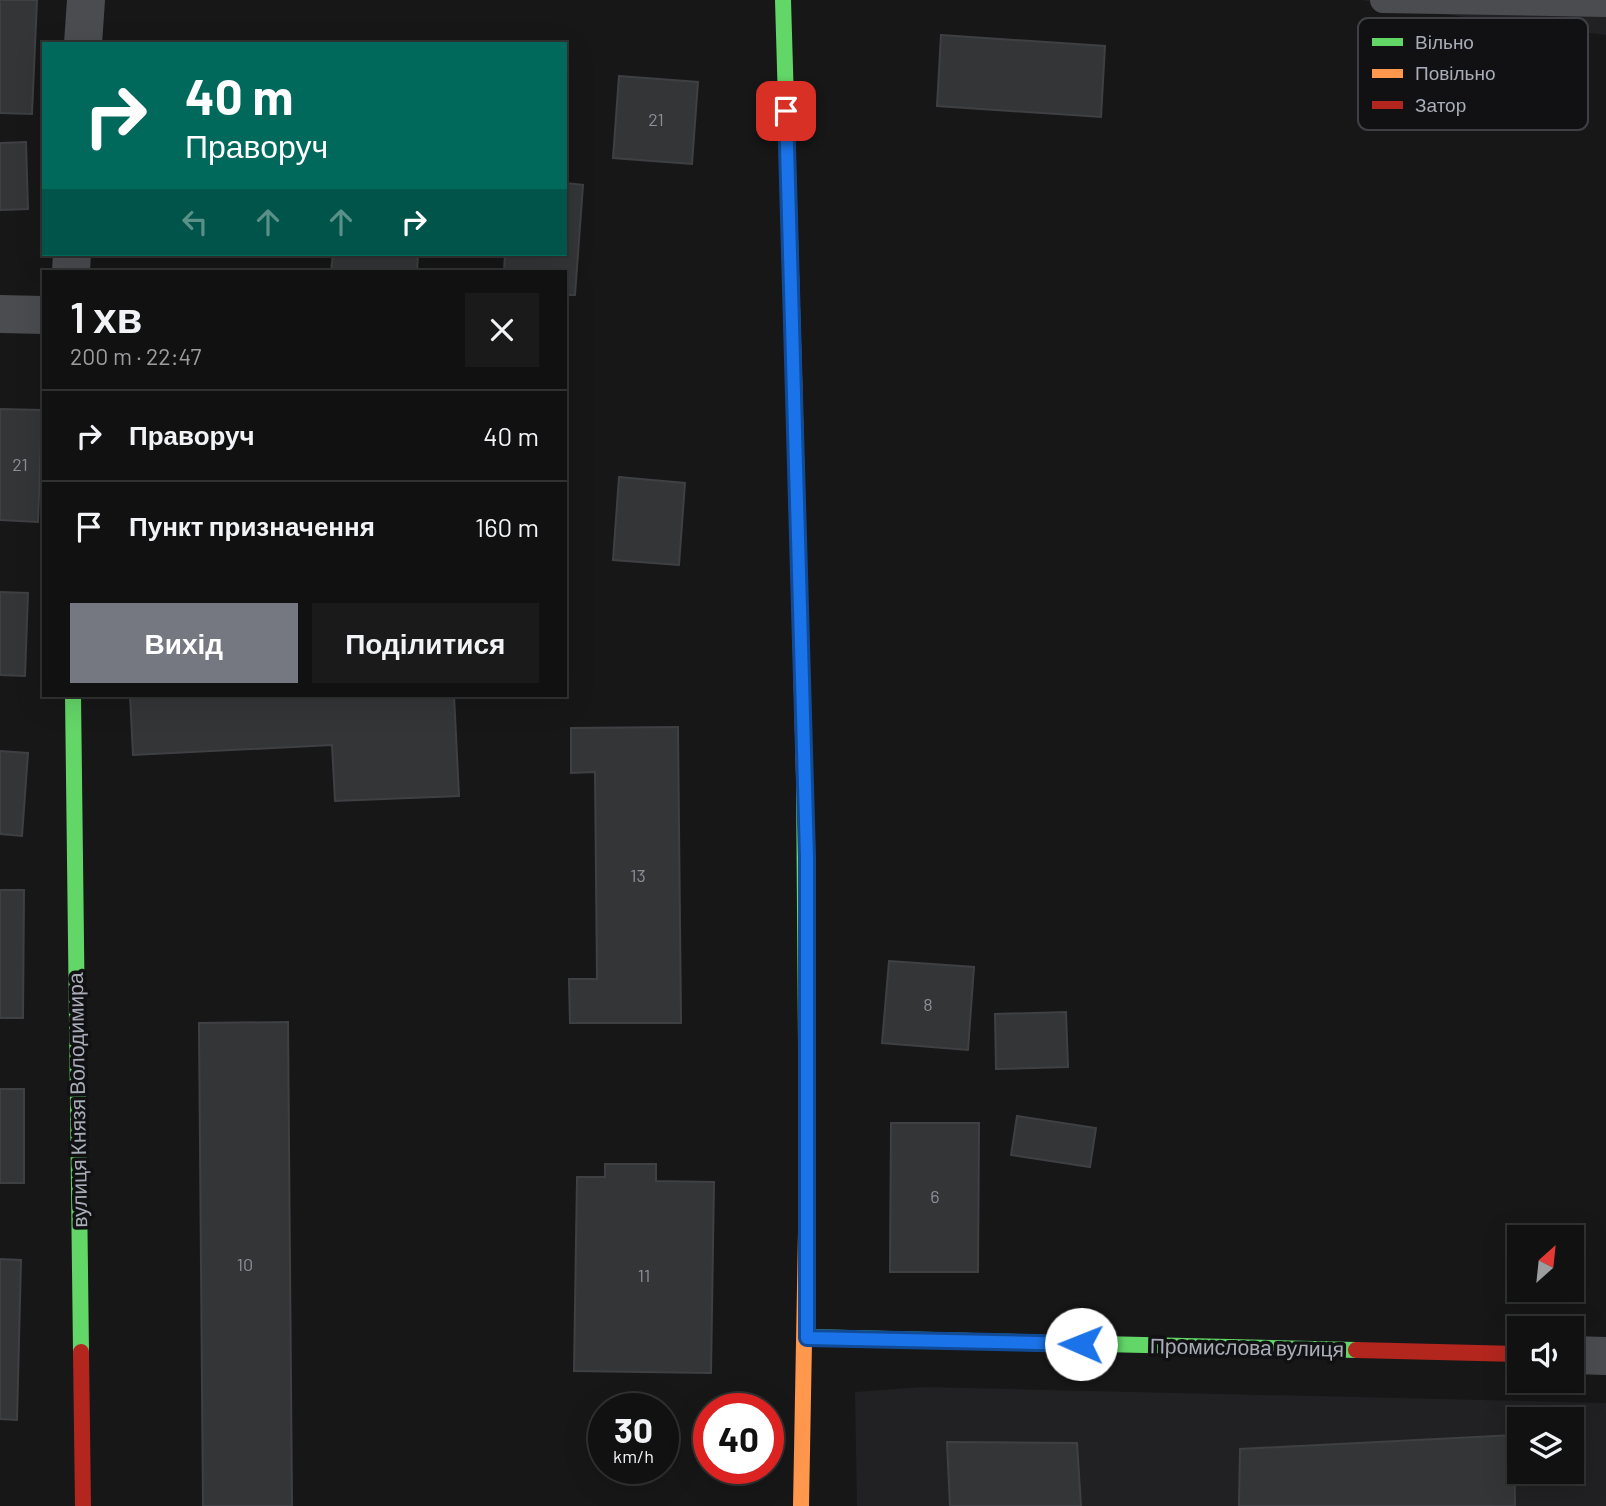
<!DOCTYPE html>
<html lang="uk">
<head>
<meta charset="utf-8">
<style>
	:root { --surface:#111; --page:#1a1a1a; --text:#f1f3f6; --muted:#9c9d9f; --line:#303131; --accent:#757880 }
	body { margin:0; font-family:Barlow,sans-serif; background:var(--page); color:var(--text); height:100vh; display:flex; flex-direction:column; font-size:26px; white-space:nowrap }
	* { box-sizing:border-box; margin:0 }
	p { font-size:23px; color:var(--muted) }
	.icon { flex:none; width:38px; height:38px; fill:none; stroke:currentColor; stroke-width:2; stroke-linecap:round; stroke-linejoin:round }
	.map { position:relative; flex:1; overflow:hidden }
	.details { position:absolute; left:42px; top:270px; width:525px; height:427px; display:flex; flex-direction:column; background:var(--surface); border-radius:0px; box-shadow:0 7px 28px #0002,0 0 0 2px var(--line) }
	.details>* { flex:none }
	.hud { position:absolute; left:42px; top:42px; width:525px; height:214px; border-radius:0px; box-shadow:0 7px 28px #0002,0 0 0 2px var(--line); background:#00695c; color:#fff; overflow:hidden }
	.needle { width:46px; rotate:27deg }
	.controls { position:absolute; left:1507px; top:1225px; display:grid; gap:14px }
	.controls a { display:grid; place-items:center; width:77px; height:77px; border-radius:0px; background:var(--surface); box-shadow:0 7px 28px #0002,0 0 0 2px var(--line); font-size:35px }
	.speed { position:absolute; left:588px; top:1393px; display:flex; gap:14px; font-size:35px; font-weight:700; text-align:center }
	.speed>* { display:grid; place-content:center; width:91px; height:91px; border-radius:50%; background:var(--surface); box-shadow:0 7px 28px #0002,0 0 0 2px var(--line); line-height:1 }
	.speed small { font-size:18px; font-weight:400 }
	.speed .limit { border:10px solid #d22; background:#fff; color:#111 }
	.pin { position:absolute; display:grid; place-items:center; width:60px; height:60px; color:#fff; margin:-30px; border-radius:14px; box-shadow:0 4px 10px #0006 }
	.me { position:absolute; width:77px; margin:-38px; rotate:271deg; stroke-linejoin:round; filter:drop-shadow(0 0 5px #0008) }
	.turn { display:flex; align-items:center; gap:24px; height:147px; padding:0 28px; font-size:32px }
	.turn .icon { width:91px; height:91px; stroke-width:2.5 }
	.turn b { display:block; font-size:49px; line-height:60px }
	.lanes { display:flex; align-items:center; height:66px; padding:0 28px; background:#0003; justify-content:center; gap:35px; direction:ltr }
	.lanes .off { opacity:.35 }
	.round { display:grid; place-items:center; flex:none; width:74px; height:74px; border-radius:0px; background:var(--page) }
	.overview { display:flex; align-items:center; justify-content:space-between; height:119px; padding:0 28px }
	h1 { font-size:42px; font-weight:600; line-height:52px }
	.button { display:flex; gap:14px; margin-top:auto; padding:14px 28px }
	.button a { flex:1; height:80px; border-radius:0px; background:var(--accent); color:#fff; font-size:28px; font-weight:600; line-height:80px; text-align:center }
	.button a+a { background:var(--page); color:var(--text) }
	ul { padding:0; list-style:none }
	li { display:flex; align-items:center; gap:21px; height:91px; padding:0 28px; border-top:2px solid var(--line) }
	li div { flex:1 }
	li b { display:block; font-size:26px }
	li em { font-style:normal }
	.map>svg:first-child { display:block }
	.built { fill:#212124; fill-rule:evenodd }
	.building { fill:#343537; stroke:#3f4043; stroke-width:2 }
	.lines { fill:none; stroke-linecap:round; stroke-linejoin:round }
	.lane { stroke:#4b4c50; stroke-width:26 }
	.street { stroke:#4b4c50; stroke-width:38 }
	.fast { stroke:#63d668; stroke-width:16 }
	.slow { stroke:#ff974d; stroke-width:16 }
	.jam { stroke:#b3261e; stroke-width:16 }
	.route-casing { stroke:#114b97; stroke-width:18 }
	.route { stroke:#1a73e8; stroke-width:12 }
	.labels { text-anchor:middle; stroke-width:7; stroke-linejoin:round; paint-order:stroke }
	.number-label { font-size:18px; fill:#8b8f98 }
	.street-label { font-size:21px; fill:#a8adb8; stroke:#111113 }
	.key { fill:#111113; stroke:#3e4045; stroke-width:2 }
	.key-label { font-size:19px; fill:#a8adb8 }
</style>
</head>
<body>
<div class="map">
<svg width="1606" height="1506" viewBox="0 0 1606 1506">
	<rect width="100%" height="100%" fill="#171717"/>
	<path class="built" d="M 1361,0 L 1606,0 L 1606,35 L 1488,21 Z
		M 924,1387 L 1606,1403 L 1606,1506 L 857,1506 L 855,1392 ZM 1519,1419 L 1572,1419 L 1572,1472 L 1519,1472 Z"/>
	<path class="building" d="M 0,0 L 37,0 L 32,114 L 0,113 Z
		M 941,35 L 1105,46 L 1101,117 L 937,106 Z
		M 619,76 L 698,82 L 692,164 L 613,158 Z
		M 26,142 L 28,209 L 0,210 L 0,143 Z
		M 565,183 L 583,185 L 575,295 L 565,295 L 565,271 L 504,271 L 505,254 L 565,254 Z
		M 333,254 L 418,254 L 417,271 L 331,271 Z
		M 0,409 L 42,410 L 38,522 L 0,520 Z
		M 619,477 L 685,483 L 679,565 L 613,560 Z
		M 0,592 L 28,593 L 25,676 L 0,675 Z
		M 130,695 L 454,695 L 459,796 L 335,801 L 332,745 L 133,755 Z
		M 678,727 L 681,1023 L 570,1023 L 569,979 L 597,979 L 595,772 L 571,773 L 571,728 Z
		M 0,751 L 28,753 L 22,836 L 0,834 Z
		M 0,890 L 24,890 L 23,1018 L 0,1018 Z
		M 889,961 L 974,967 L 968,1050 L 882,1043 Z
		M 1066,1012 L 1068,1067 L 996,1069 L 995,1014 Z
		M 288,1022 L 292,1506 L 203,1506 L 199,1023 Z
		M 0,1089 L 24,1089 L 24,1183 L 0,1183 Z
		M 1017,1116 L 1096,1128 L 1090,1167 L 1011,1155 Z
		M 891,1123 L 979,1123 L 978,1272 L 890,1272 Z
		M 605,1164 L 656,1164 L 656,1181 L 714,1182 L 711,1373 L 574,1371 L 577,1177 L 605,1177 Z
		M 0,1259 L 21,1260 L 17,1420 L 0,1419 Z
		M 1514,1435 L 1515,1506 L 1239,1506 L 1240,1449 Z
		M 947,1442 L 1077,1443 L 1081,1506 L 950,1506 Z"/>
	<g class="lines">
		<path class="lane" d="M 1383,0 L 1606,4"/>
		<path class="street" d="M 83,44 L 86,0
			M 71,271 L 72,254
			M 0,314 L 44,315
			M 1572,1355 L 1606,1356"/>
		<path class="fast" d="M 783,0 L 794,374
			M 73,695 L 81,1352
			M 804,776 L 807,1178
			M 807,1337 L 1356,1350"/>
		<path class="slow" d="M 794,374 L 804,776
			M 801,1506 L 807,1178"/>
		<path class="jam" d="M 1356,1350 L 1519,1354
			M 81,1352 L 83,1506"/>
	</g>
	<g class="lines">
		<g class="route-casing">
			<path id="route" d="M 786,111 L 807,857 L 807,1338 L 1081,1344"/>
		</g>
		<use href="#route" class="route"/>
	</g>
	<g class="labels">
		<g class="number-label">
			<text x="656" y="126">21</text>
			<text x="20" y="471">21</text>
			<text x="638" y="882">13</text>
			<text x="928" y="1011">8</text>
			<text x="935" y="1203">6</text>
			<text x="245" y="1271">10</text>
			<text x="644" y="1282">11</text>
		</g>
		<g class="street-label">
			<text transform="translate(78 1100) rotate(-91)" y="7">вулиця Князя Володимира</text>
			<text transform="translate(1247 1348) rotate(1)" y="7">Промислова вулиця</text>
		</g>
	</g>
	<rect x="1358" y="18" width="230" height="112" rx="10" class="key"/>
	<rect x="1372" y="38" width="31" height="8" fill="#63d668"/>
	<rect x="1372" y="69" width="31" height="9" fill="#ff974d"/>
	<rect x="1372" y="101" width="31" height="8" fill="#b3261e"/>
	<g class="key-label">
		<text x="1415" y="49">Вільно</text>
		<text x="1415" y="80">Повільно</text>
		<text x="1415" y="112">Затор</text>
	</g>
</svg>
<div class="controls">
<a><svg class="needle" viewBox="-14 -14 28 28"><path d="M0-13l5 13h-10z" fill="#e53935"/><path d="M0 13l5-13h-10z" fill="#9c9d9f"/></svg></a>
<a><svg class="icon" aria-label="sound" viewBox="0 0 24 24"><path d="M4 9h4l5-4v14l-5-4H4zM17 9q2 3 0 6"/></svg></a>
<a><svg class="icon" aria-label="layers" viewBox="0 0 24 24"><path d="M12 4l9 5-9 5-9-5zM3 14l9 5 9-5"/></svg></a>
</div>
<div class="speed"><div>30<small>km/h</small></div><div class="limit">40</div></div>
<div class="pin" style="left:786px;top:111px;background:#d93025"><svg class="icon" aria-label="arrive" viewBox="0 0 24 24"><path d="M6 21V4h12l-3 4 3 4H6"/></svg></div>
<svg class="me" style="left:1081px;top:1344px" viewBox="-20 -20 40 40"><circle r="19" fill="#fff"/><path d="M0-13L10 11 0 6-10 11z" fill="#1a73e8"/></svg>
<div class="hud">
<div class="turn"><svg class="icon" aria-label="right" viewBox="0 0 24 24"><path d="M7 20v-9h11M14 6l5 5-5 5"/></svg><div><b>40 m</b>Праворуч</div></div>
<div class="lanes"><svg class="icon off" aria-label="left" viewBox="0 0 24 24"><path d="M17 20v-9H6M10 6l-5 5 5 5"/></svg><svg class="icon off" aria-label="ahead" viewBox="0 0 24 24"><path d="M12 20V5M6 11l6-6 6 6"/></svg><svg class="icon off" aria-label="ahead" viewBox="0 0 24 24"><path d="M12 20V5M6 11l6-6 6 6"/></svg><svg class="icon" aria-label="right" viewBox="0 0 24 24"><path d="M7 20v-9h11M14 6l5 5-5 5"/></svg></div>
</div>
<section class="details">
<div class="overview"><div><h1>1 хв</h1><p>200 m · 22:47</p></div><a class="round"><svg class="icon" aria-label="close" viewBox="0 0 24 24"><path d="M6 6l12 12M18 6L6 18"/></svg></a></div>
<ul>
<li><svg class="icon" aria-label="right" viewBox="0 0 24 24"><path d="M7 20v-9h11M14 6l5 5-5 5"/></svg><div><b>Праворуч</b></div><em>40 m</em></li>
<li><svg class="icon" aria-label="arrive" viewBox="0 0 24 24"><path d="M6 21V4h12l-3 4 3 4H6"/></svg><div><b>Пункт призначення</b></div><em>160 m</em></li>
</ul>
<div class="button"><a>Вихід</a><a>Поділитися</a></div>
</section>
</div>
</body>
</html>
